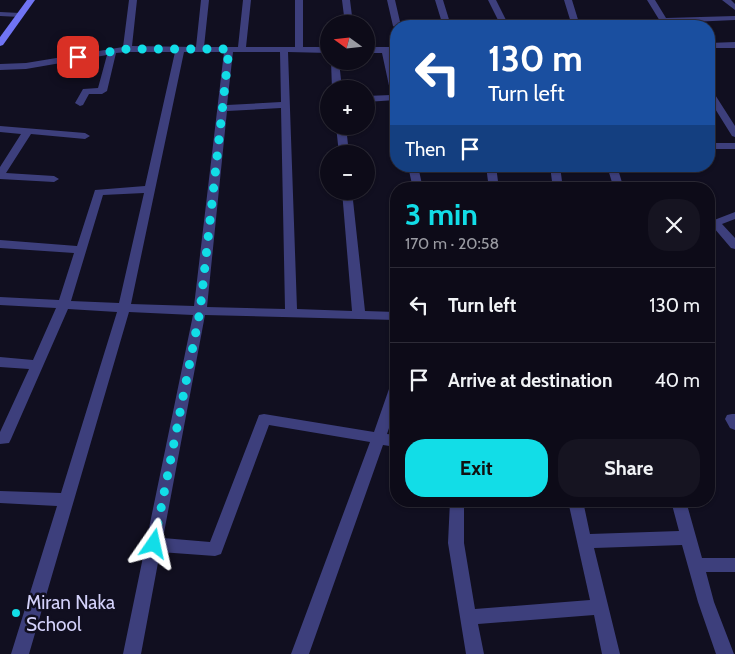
<!DOCTYPE html>
<html lang="en">
<head>
<meta charset="utf-8">
<style>
	:root { --surface:#0d0b18; --page:#161421; --text:#f1f3f6; --muted:#9a9ba2; --line:#2d2b37; --accent:#12dde7 }
	body { margin:0; font-family:Cabin,sans-serif; background:var(--page); color:var(--text); height:100vh; display:flex; flex-direction:column; font-size:19px; white-space:nowrap }
	* { box-sizing:border-box; margin:0 }
	p { font-size:16px; color:var(--muted) }
	.icon { flex:none; width:28px; height:28px; fill:none; stroke:currentColor; stroke-width:2; stroke-linecap:round; stroke-linejoin:round }
	.map { position:relative; flex:1; overflow:hidden }
	.panel { position:absolute; left:390px; top:182px; width:325px; height:325px; display:flex; flex-direction:column; background:var(--surface); border-radius:20px; box-shadow:0 1px 4px #0004,0 0 0 1px var(--line) }
	.panel>* { flex:none }
	.top-card { position:absolute; left:390px; top:20px; width:325px; height:152px; border-radius:20px; box-shadow:0 1px 4px #0004,0 0 0 1px var(--line); background:#1a4fa0; color:#fff; overflow:hidden }
	.needle { width:32px; rotate:285deg }
	.controls { position:absolute; left:320px; top:15px; display:grid; gap:10px }
	.controls a { display:grid; place-items:center; width:55px; height:55px; border-radius:50%; background:var(--surface); box-shadow:0 1px 4px #0004,0 0 0 1px var(--line); font-size:25px }
	.pin { position:absolute; display:grid; place-items:center; width:42px; height:42px; color:#fff; margin:-21px; border-radius:10px; box-shadow:0 2px 8px #0006 }
	.me { position:absolute; width:55px; margin:-28px; rotate:11deg; stroke-linejoin:round; filter:drop-shadow(0 0 4px #0008) }
	.turn { display:flex; align-items:center; gap:18px; height:105px; padding:0 15px; font-size:22px }
	.turn .icon { width:65px; height:65px; stroke-width:2.5 }
	.turn b { display:block; font-size:35px; line-height:42px }
	.then { display:flex; align-items:center; height:48px; padding:0 15px; background:#0003; gap:10px; font-size:19px }
	.round { display:grid; place-items:center; flex:none; width:52px; height:52px; border-radius:20px; background:var(--page) }
	.overview { display:flex; align-items:center; justify-content:space-between; height:85px; padding:0 15px }
	h1 { font-size:30px; font-weight:700; line-height:38px; color:var(--accent) }
	.cta { display:flex; gap:10px; margin-top:auto; padding:10px 15px }
	.cta a { flex:1; height:58px; border-radius:20px; background:var(--accent); color:#111; font-size:20px; font-weight:700; line-height:58px; text-align:center }
	.cta a+a { background:var(--page); color:var(--text) }
	ul { padding:0; list-style:none }
	li { display:flex; align-items:center; gap:15px; height:75px; padding:0 15px; border-top:1px solid var(--line) }
	li div { flex:1 }
	li b { display:block; font-size:19px }
	li em { font-style:normal }
	.map>svg:first-child { display:block }
	.lines { fill:none; stroke-linecap:round; stroke-linejoin:round }
	.street { fill:#3d3f7c; fill-rule:evenodd }
	.secondary { fill:#7074f4; fill-rule:evenodd }
	.route { stroke:#12dde7; stroke-width:9; stroke-dasharray:0 16.2 }
	.poi-dot { fill:#12dde7; stroke:#110f20; stroke-width:2 }
	.labels { text-anchor:middle; stroke-width:5; stroke-linejoin:round; paint-order:stroke }
	.near-poi-label { font-size:19px; fill:#d4d2fb; stroke:#110f20; text-anchor:start }
</style>
</head>
<body>
<div class="map">
<svg width="735" height="654" viewBox="0 0 735 654">
	<rect width="100%" height="100%" fill="#110f20"/>
	<g class="lines">
		<path class="street" d="M 129,0 L 137,0 L 132,46 L 196,47 L 201,0 L 209,0 L 204,47 L 238,47 L 243,0 L 251,0 L 246,47 L 295,47 L 295,0 L 303,0 L 303,47 L 329,47 L 329,53 L 288,52 L 297,309 L 352,311 L 342,191 L 352,191 L 365,311 L 396,312 L 396,320 L 205,315 L 163,538 L 210,542 L 259,415 L 264,414 L 374,432 L 389,389 L 391,385 L 396,384 L 396,407 L 387,434 L 396,435 L 396,447 L 383,445 L 309,654 L 291,654 L 370,442 L 269,425 L 221,554 L 215,556 L 160,552 L 141,654 L 123,654 L 193,315 L 129,312 L 29,654 L 11,654 L 57,506 L 0,503 L 0,491 L 61,493 L 117,312 L 68,309 L 11,439 L 9,443 L 0,444 L 0,432 L 29,369 L 0,367 L 0,357 L 33,360 L 56,308 L 0,305 L 0,297 L 59,300 L 74,253 L 0,248 L 0,240 L 77,246 L 95,190 L 145,186 L 175,52 L 127,52 L 116,53 L 107,91 L 102,94 L 89,94 L 83,105 L 80,106 L 75,103 L 83,89 L 98,88 L 107,55 L 26,69 L 0,70 L 0,64 L 26,63 L 123,47 ZM 184,52 L 224,52 L 194,306 L 131,304 ZM 233,52 L 280,52 L 281,102 L 227,105 ZM 281,108 L 285,309 L 207,307 L 227,111 ZM 144,193 L 119,303 L 71,301 L 103,195 Z
			M 342,0 L 350,0 L 353,24 L 345,24 Z
			M 387,0 L 395,0 L 401,26 L 396,26 L 396,28 L 393,26 Z
			M 435,0 L 443,0 L 451,26 L 443,26 Z
			M 488,0 L 496,0 L 509,26 L 501,26 Z
			M 564,0 L 572,0 L 580,26 L 572,26 Z
			M 647,0 L 655,0 L 666,18 L 735,16 L 735,20 L 669,23 L 671,26 L 663,26 Z
			M 722,0 L 731,0 L 735,4 L 735,10 Z
			M 0,12 L 20,13 L 24,15 L 20,17 L 0,16 Z
			M 735,42 L 735,48 L 709,48 L 709,43 Z
			M 366,47 L 396,47 L 396,53 L 391,53 L 396,76 L 396,100 L 366,102 L 366,96 L 391,95 L 382,53 L 366,53 Z
			M 331,61 L 339,61 L 342,89 L 332,89 Z
			M 709,89 L 712,90 L 735,126 L 735,137 L 732,136 L 709,99 Z
			M 0,126 L 85,133 L 90,136 L 85,139 L 31,134 L 6,173 L 54,176 L 59,179 L 54,182 L 0,179 L 0,167 L 21,134 L 0,132 Z
			M 336,126 L 346,126 L 349,154 L 339,154 Z
			M 709,143 L 735,143 L 735,149 L 709,149 Z
			M 408,166 L 418,166 L 423,189 L 413,189 Z
			M 486,166 L 496,166 L 499,189 L 489,189 Z
			M 550,166 L 560,166 L 563,189 L 553,189 Z
			M 607,166 L 617,166 L 624,189 L 614,189 Z
			M 735,212 L 735,219 L 722,224 L 735,238 L 735,249 L 731,248 L 714,228 L 709,229 L 709,222 Z
			M 732,414 L 735,414 L 735,430 L 730,428 L 725,419 L 727,415 Z
			M 450,501 L 464,501 L 464,543 L 475,609 L 590,600 L 568,501 L 583,501 L 590,534 L 679,531 L 671,501 L 686,501 L 702,558 L 735,558 L 735,572 L 706,572 L 714,602 L 734,654 L 716,654 L 698,602 L 682,545 L 594,548 L 620,654 L 602,654 L 594,615 L 478,624 L 484,654 L 466,654 L 448,543 Z"/>
		<path class="secondary" d="M 27,0 L 35,0 L 3,45 L 0,46 L 0,37 Z"/>
	</g>
	<g class="lines">
		<path class="route" d="M 78,57 L 127,49 L 229,49 L 200,311 L 154,544"/>
	</g>
	<circle class="poi-dot" cx="16" cy="613" r="5"/>
	<g class="labels">
		<g class="near-poi-label">
			<text x="26" y="609">Miran Naka<tspan x="26" dy="22">School</tspan></text>
		</g>
	</g>
</svg>
<div class="controls">
<a><svg class="needle" viewBox="-14 -14 28 28"><path d="M0-13l5 13h-10z" fill="#e53935"/><path d="M0 13l5-13h-10z" fill="#9a9ba2"/></svg></a>
<a>+</a>
<a>−</a>
</div>
<div class="pin" style="left:78px;top:57px;background:#d93025"><svg class="icon" aria-label="arrive" viewBox="0 0 24 24"><path d="M6 21V4h12l-3 4 3 4H6"/></svg></div>
<svg class="me" style="left:154px;top:544px" viewBox="-20 -20 40 40"><path d="M0-17L14 15 0 8-14 15z" fill="#12dde7" stroke="#fff" stroke-width="4"/></svg>
<div class="top-card">
<div class="turn"><svg class="icon" aria-label="left" viewBox="0 0 24 24"><path d="M17 20v-9H6M10 6l-5 5 5 5"/></svg><div><b>130 m</b>Turn left</div></div>
<div class="then">Then<svg class="icon" aria-label="arrive" viewBox="0 0 24 24"><path d="M6 21V4h12l-3 4 3 4H6"/></svg></div>
</div>
<section class="panel">
<div class="overview"><div><h1>3 min</h1><p>170 m · 20:58</p></div><a class="round"><svg class="icon" aria-label="close" viewBox="0 0 24 24"><path d="M6 6l12 12M18 6L6 18"/></svg></a></div>
<ul>
<li><svg class="icon" aria-label="left" viewBox="0 0 24 24"><path d="M17 20v-9H6M10 6l-5 5 5 5"/></svg><div><b>Turn left</b></div><em>130 m</em></li>
<li><svg class="icon" aria-label="arrive" viewBox="0 0 24 24"><path d="M6 21V4h12l-3 4 3 4H6"/></svg><div><b>Arrive at destination</b></div><em>40 m</em></li>
</ul>
<div class="cta"><a>Exit</a><a>Share</a></div>
</section>
</div>
</body>
</html>
